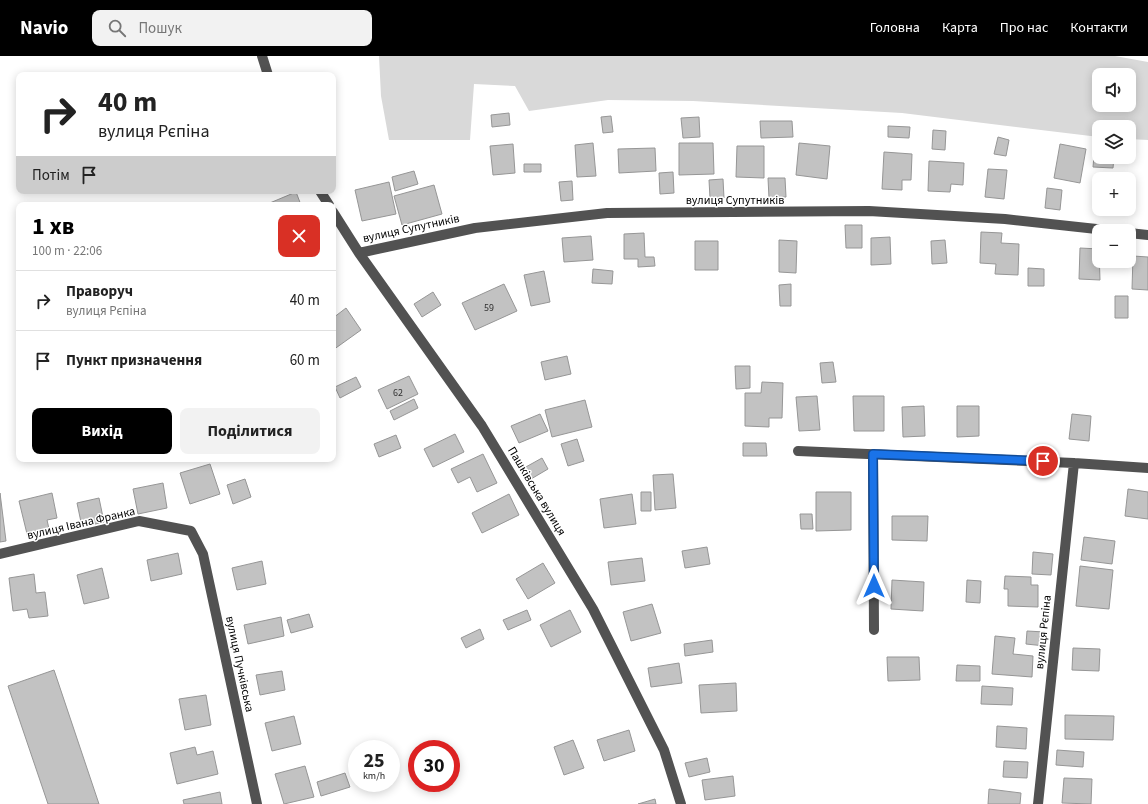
<!DOCTYPE html>
<html lang="uk">
<head>
<meta charset="utf-8">
<style>
	:root { --surface:#fff; --page:#f2f2f2; --text:#222; --muted:#767676; --line:#e0e0e0; --accent:#000 }
	body { margin:0; font-family:"Source Sans 3",sans-serif; background:var(--page); color:var(--text); height:100vh; display:flex; flex-direction:column; font-size:15px; white-space:nowrap }
	* { box-sizing:border-box; margin:0 }
	p { font-size:13px; color:var(--muted) }
	.icon { flex:none; width:22px; height:22px; fill:none; stroke:currentColor; stroke-width:2; stroke-linecap:round; stroke-linejoin:round }
	.map { position:relative; flex:1; overflow:hidden }
	.details { position:absolute; left:16px; top:146px; width:320px; height:260px; display:flex; flex-direction:column; background:var(--surface); border-radius:8px; box-shadow:0 2px 10px #0003 }
	.details>* { flex:none }
	.hud { position:absolute; left:16px; top:16px; width:320px; height:122px; border-radius:8px; box-shadow:0 2px 10px #0003; background:#fff; color:var(--text); overflow:hidden }
	.tools { position:absolute; left:1092px; top:12px; display:grid; gap:8px }
	.tools a { display:grid; place-items:center; width:44px; height:44px; border-radius:8px; background:var(--surface); box-shadow:0 2px 10px #0003; font-size:20px }
	.speed { position:absolute; left:348px; top:684px; display:flex; gap:8px; font-size:20px; font-weight:700; text-align:center }
	.speed>* { display:grid; place-content:center; width:52px; height:52px; border-radius:50%; background:var(--surface); box-shadow:0 2px 10px #0003; line-height:1 }
	.speed small { font-size:10px; font-weight:400 }
	.speed .limit { border:6px solid #d22; background:#fff; color:#111 }
	.pin { position:absolute; display:grid; place-items:center; width:34px; height:34px; color:#fff; margin:-17px; border:2px solid #fff; border-radius:50%; box-shadow:0 1px 4px #0007 }
	.me { position:absolute; width:44px; margin:-22px; rotate:0deg; stroke-linejoin:round; filter:drop-shadow(0 0 3px #0008) }
	.turn { display:flex; align-items:center; gap:14px; height:84px; padding:0 16px; font-size:18px }
	.turn .icon { width:52px; height:52px; stroke-width:2.5 }
	.turn b { display:block; font-size:28px; line-height:34px }
	.then { display:flex; align-items:center; height:38px; padding:0 16px; background:#0003; gap:8px; font-size:15px }
	.round { display:grid; place-items:center; flex:none; width:42px; height:42px; border-radius:8px; background:var(--page) }
	.head { display:flex; align-items:center; justify-content:space-between; height:68px; padding:0 16px }
	h1 { font-size:24px; font-weight:700; line-height:30px; color:var(--accent) }
	.cta { display:flex; gap:8px; margin-top:auto; padding:8px 16px }
	.cta a { flex:1; height:46px; border-radius:8px; background:var(--accent); color:#fff; font-size:16px; font-weight:700; line-height:46px; text-align:center }
	.cta a+a { background:var(--page); color:var(--text) }
	ul { padding:0; list-style:none }
	li { display:flex; align-items:center; gap:12px; height:60px; padding:0 16px; border-top:1px solid var(--line) }
	li div { flex:1 }
	li b { display:block; font-size:15px }
	li em { font-style:normal }
	header { display:flex; align-items:center; gap:24px; box-sizing:border-box; height:56px; padding:0 20px; background:var(--accent); color:#fff }
	header strong { font-size:19px }
	nav { display:flex; gap:22px; margin-inline-start:auto; font-size:14px }
	.search { width:280px; height:36px; background:var(--page); display:flex; align-items:center; gap:10px; box-sizing:border-box; padding:0 14px; border-radius:8px; color:var(--muted); font-size:15px }
	.map>svg:first-child { display:block }
	.green { fill:#d9d9d9; fill-rule:evenodd }
	.building { fill:#c2c2c2; stroke:#969696 }
	.lines { fill:none; stroke-linecap:round; stroke-linejoin:round }
	.minor { stroke:#525252; stroke-width:10 }
	.route-casing { stroke:#114b97; stroke-width:10 }
	.route { stroke:#1a73e8; stroke-width:7 }
	.labels { text-anchor:middle; stroke-width:3; stroke-linejoin:round; paint-order:stroke }
	.number-label { font-size:10px; fill:#303030 }
	.street-label { font-size:12px; fill:#000; stroke:#fff }
</style>
</head>
<body>
<header>
<strong>Navio</strong>
<div class="search"><svg class="icon" aria-label="search" viewBox="0 0 24 24"><circle cx="10" cy="10" r="6"/><path d="M15 15l6 6"/></svg>Пошук</div>
<nav><a>Головна</a><a>Карта</a><a>Про нас</a><a>Контакти</a></nav>
</header>
<div class="map">
<svg width="1148" height="748" viewBox="0 0 1148 748">
	<rect width="100%" height="100%" fill="#fff"/>
	<path class="green" d="M 379,0 L 1115,0 L 1148,6 L 1148,84 L 1129,83 L 1129,71 L 1099,71 L 1099,81 L 902,57 L 693,45 L 608,44 L 529,55 L 515,30 L 474,28 L 470,84 L 389,84 L 381,40 ZM 1099,19 L 1129,19 L 1129,49 L 1099,49 Z"/>
	<path class="building" d="M 509,57 L 510,69 L 492,71 L 491,59 Z
		M 611,60 L 613,76 L 603,77 L 601,61 Z
		M 699,61 L 700,81 L 683,82 L 681,62 Z
		M 760,65 L 792,65 L 793,81 L 761,82 Z
		M 888,70 L 910,71 L 909,82 L 888,81 Z
		M 933,74 L 946,75 L 945,94 L 932,93 Z
		M 998,81 L 1009,84 L 1006,100 L 994,98 Z
		M 593,87 L 596,120 L 577,121 L 575,89 Z
		M 679,87 L 713,87 L 714,118 L 679,119 Z
		M 799,87 L 830,90 L 827,123 L 796,119 Z
		M 513,88 L 515,117 L 493,119 L 490,90 Z
		M 1060,88 L 1086,93 L 1080,127 L 1054,122 Z
		M 1095,89 L 1099,90 L 1099,101 L 1114,101 L 1113,112 L 1093,111 Z
		M 737,90 L 764,90 L 764,122 L 736,121 Z
		M 655,92 L 656,115 L 619,117 L 618,93 Z
		M 884,96 L 912,98 L 911,124 L 902,124 L 902,134 L 882,133 Z
		M 929,105 L 964,107 L 963,129 L 951,128 L 950,136 L 928,135 Z
		M 524,108 L 541,108 L 541,116 L 524,116 Z
		M 988,113 L 1007,114 L 1004,143 L 985,141 Z
		M 414,115 L 418,128 L 395,135 L 392,121 Z
		M 673,116 L 674,137 L 660,138 L 659,117 Z
		M 768,122 L 785,122 L 786,141 L 769,142 Z
		M 723,123 L 724,142 L 710,142 L 709,124 Z
		M 1097,123 L 1102,123 L 1099,123 L 1099,149 L 1095,149 Z
		M 572,125 L 573,144 L 561,145 L 559,126 Z
		M 389,126 L 396,158 L 362,165 L 355,134 Z
		M 434,129 L 442,158 L 402,169 L 394,140 Z
		M 1047,132 L 1062,134 L 1060,154 L 1045,152 Z
		M 296,136 L 301,149 L 265,149 Z
		M 845,169 L 862,169 L 862,192 L 846,192 Z
		M 981,176 L 1002,177 L 1001,187 L 1019,188 L 1018,219 L 995,218 L 996,208 L 980,207 Z
		M 644,177 L 645,201 L 654,201 L 655,210 L 638,211 L 638,203 L 624,203 L 624,178 Z
		M 591,180 L 593,204 L 564,206 L 562,182 Z
		M 890,181 L 891,208 L 871,209 L 871,182 Z
		M 779,184 L 797,185 L 796,217 L 779,216 Z
		M 945,184 L 947,207 L 932,208 L 931,185 Z
		M 695,185 L 718,185 L 718,214 L 695,214 Z
		M 1080,192 L 1099,193 L 1100,224 L 1079,223 Z
		M 1133,200 L 1148,201 L 1148,234 L 1132,233 Z
		M 1028,212 L 1044,213 L 1044,230 L 1028,230 Z
		M 593,213 L 613,215 L 612,228 L 592,227 Z
		M 544,215 L 550,246 L 531,250 L 524,219 Z
		M 504,228 L 517,255 L 475,274 L 462,247 Z
		M 791,228 L 791,250 L 780,250 L 779,229 Z
		M 433,236 L 441,249 L 422,261 L 414,248 Z
		M 1115,240 L 1128,240 L 1128,262 L 1115,262 Z
		M 346,252 L 361,274 L 333,294 L 333,262 Z
		M 567,300 L 571,318 L 545,324 L 541,306 Z
		M 833,306 L 836,326 L 822,327 L 820,307 Z
		M 735,310 L 750,310 L 750,332 L 736,333 Z
		M 409,320 L 418,338 L 387,353 L 378,334 Z
		M 356,321 L 361,331 L 340,342 L 335,331 Z
		M 762,326 L 783,327 L 782,362 L 769,362 L 769,371 L 745,370 L 745,337 L 761,337 Z
		M 817,340 L 820,374 L 799,375 L 796,341 Z
		M 853,340 L 884,340 L 884,375 L 854,375 Z
		M 414,343 L 418,352 L 394,364 L 390,355 Z
		M 585,344 L 592,371 L 552,381 L 545,354 Z
		M 924,350 L 925,380 L 903,381 L 902,351 Z
		M 957,350 L 979,350 L 979,380 L 957,381 Z
		M 540,358 L 548,375 L 519,387 L 511,370 Z
		M 1072,358 L 1091,360 L 1089,385 L 1069,383 Z
		M 455,378 L 464,396 L 433,411 L 424,393 Z
		M 396,379 L 401,392 L 379,401 L 374,388 Z
		M 577,383 L 584,405 L 568,410 L 561,388 Z
		M 743,387 L 766,387 L 767,400 L 743,400 Z
		M 483,398 L 497,427 L 477,436 L 470,421 L 458,427 L 451,413 Z
		M 542,402 L 548,413 L 531,423 L 524,412 Z
		M 210,408 L 220,438 L 190,448 L 180,417 Z
		M 673,418 L 676,452 L 655,454 L 653,419 Z
		M 245,423 L 251,441 L 233,448 L 227,429 Z
		M 163,427 L 167,452 L 138,458 L 133,433 Z
		M 1128,433 L 1148,436 L 1148,463 L 1125,460 Z
		M 641,436 L 651,436 L 651,455 L 641,455 Z
		M 816,436 L 851,436 L 851,474 L 816,475 Z
		M 0,437 L 6,485 L 0,486 Z
		M 52,437 L 57,462 L 47,464 L 50,477 L 28,482 L 19,445 Z
		M 509,438 L 519,459 L 482,477 L 472,457 Z
		M 632,438 L 636,468 L 604,472 L 600,443 Z
		M 99,442 L 104,466 L 82,471 L 77,447 Z
		M 800,458 L 812,458 L 813,473 L 801,473 Z
		M 892,460 L 928,460 L 927,485 L 892,484 Z
		M 1084,481 L 1115,485 L 1112,508 L 1081,504 Z
		M 707,491 L 710,508 L 685,512 L 682,495 Z
		M 1033,496 L 1053,498 L 1051,519 L 1032,518 Z
		M 178,497 L 182,518 L 151,525 L 147,504 Z
		M 642,502 L 645,525 L 611,529 L 608,506 Z
		M 262,505 L 266,528 L 237,534 L 232,512 Z
		M 543,507 L 555,527 L 528,543 L 516,523 Z
		M 1080,510 L 1113,514 L 1109,553 L 1076,550 Z
		M 102,512 L 109,542 L 84,548 L 77,519 Z
		M 34,518 L 36,537 L 45,536 L 48,560 L 29,562 L 27,553 L 13,555 L 9,522 Z
		M 1005,520 L 1031,521 L 1031,529 L 1038,529 L 1038,551 L 1008,550 L 1008,533 L 1004,533 Z
		M 892,524 L 924,526 L 923,555 L 891,553 Z
		M 967,524 L 981,525 L 980,547 L 966,546 Z
		M 652,548 L 661,577 L 631,585 L 623,556 Z
		M 527,554 L 531,564 L 508,574 L 503,564 Z
		M 570,554 L 581,576 L 551,591 L 540,569 Z
		M 309,558 L 313,571 L 291,577 L 287,564 Z
		M 281,561 L 284,580 L 248,588 L 244,569 Z
		M 480,573 L 484,583 L 466,592 L 461,582 Z
		M 1027,575 L 1045,576 L 1045,590 L 1026,588 Z
		M 995,580 L 1015,582 L 1013,598 L 1033,600 L 1032,621 L 992,618 Z
		M 712,584 L 713,596 L 685,600 L 684,588 Z
		M 1073,592 L 1100,593 L 1099,615 L 1072,614 Z
		M 887,601 L 919,601 L 920,624 L 888,625 Z
		M 679,607 L 682,627 L 651,631 L 648,612 Z
		M 957,609 L 980,610 L 980,625 L 956,625 Z
		M 54,614 L 99,748 L 48,748 L 8,630 Z
		M 282,615 L 285,634 L 260,639 L 256,619 Z
		M 736,627 L 737,655 L 701,657 L 699,629 Z
		M 982,630 L 1013,632 L 1012,649 L 981,648 Z
		M 206,639 L 211,669 L 185,674 L 179,643 Z
		M 1065,659 L 1114,660 L 1113,684 L 1065,683 Z
		M 294,660 L 301,688 L 272,695 L 265,667 Z
		M 997,670 L 1027,672 L 1026,693 L 996,691 Z
		M 629,674 L 635,695 L 604,705 L 597,684 Z
		M 573,684 L 584,712 L 564,719 L 554,691 Z
		M 195,691 L 197,699 L 213,695 L 218,718 L 177,728 L 170,697 Z
		M 1057,694 L 1084,696 L 1083,711 L 1056,709 Z
		M 707,702 L 710,716 L 689,721 L 685,707 Z
		M 1004,705 L 1028,706 L 1027,722 L 1003,721 Z
		M 305,710 L 314,741 L 284,748 L 275,718 Z
		M 345,717 L 350,731 L 321,740 L 317,726 Z
		M 733,720 L 735,740 L 705,744 L 702,724 Z
		M 1064,722 L 1092,723 L 1091,748 L 1062,747 Z
		M 989,733 L 1021,737 L 1020,748 L 988,748 Z
		M 220,736 L 222,748 L 184,748 L 183,744 Z
		M 655,743 L 656,748 L 638,748 Z"/>
	<g class="lines">
		<path class="minor" d="M 262,0 L 268,19
			M 320,135 L 329,149
			M 333,156 L 359,197 L 482,370 L 593,553 L 664,694 L 681,748
			M 1129,177 L 1148,179
			M 359,197 L 475,172 L 607,157 L 869,155 L 1005,163 L 1115,175
			M 798,395 L 1074,407 L 1148,412
			M 873,398 L 874,574
			M 0,498 L 139,465 L 191,475 L 203,498 L 257,748
			M 1038,748 L 1074,407"/>
	</g>
	<g class="lines">
		<g class="route-casing">
			<path id="route" d="M 874,530 L 873,398 L 1043,405"/>
		</g>
		<use href="#route" class="route"/>
	</g>
	<g class="labels">
		<g class="number-label">
			<text x="489" y="255">59</text>
			<text x="398" y="340">62</text>
		</g>
		<g class="street-label">
			<text x="735" y="148">вулиця Супутників</text>
			<text transform="translate(411 172) rotate(-12)" y="4">вулиця Супутників</text>
			<text transform="translate(537 435) rotate(59)" y="4">Пашківська вулиця</text>
			<text transform="translate(81 467) rotate(-13)" y="4">вулиця Івана Франка</text>
			<text transform="translate(1043 576) rotate(-84)" y="4">вулиця Рєпіна</text>
			<text transform="translate(240 608) rotate(78)" y="4">вулиця Пучківська</text>
		</g>
	</g>
</svg>
<div class="tools">
<a><svg class="icon" aria-label="sound" viewBox="0 0 24 24"><path d="M4 9h4l5-4v14l-5-4H4zM17 9q2 3 0 6"/></svg></a>
<a><svg class="icon" aria-label="layers" viewBox="0 0 24 24"><path d="M12 4l9 5-9 5-9-5zM3 14l9 5 9-5"/></svg></a>
<a>+</a>
<a>−</a>
</div>
<div class="speed"><div>25<small>km/h</small></div><div class="limit">30</div></div>
<div class="pin" style="left:1043px;top:405px;background:#d93025"><svg class="icon" aria-label="arrive" viewBox="0 0 24 24"><path d="M6 21V4h12l-3 4 3 4H6"/></svg></div>
<svg class="me" style="left:874px;top:530px" viewBox="-20 -20 40 40"><path d="M0-17L14 15 0 8-14 15z" fill="#1a73e8" stroke="#fff" stroke-width="4"/></svg>
<div class="hud">
<div class="turn"><svg class="icon" aria-label="right" viewBox="0 0 24 24"><path d="M7 20v-9h11M14 6l5 5-5 5"/></svg><div><b>40 m</b>вулиця Рєпіна</div></div>
<div class="then">Потім<svg class="icon" aria-label="arrive" viewBox="0 0 24 24"><path d="M6 21V4h12l-3 4 3 4H6"/></svg></div>
</div>
<section class="details">
<div class="head"><div><h1>1 хв</h1><p>100 m · 22:06</p></div><a class="round" style="background:#d93025;color:#fff"><svg class="icon" aria-label="close" viewBox="0 0 24 24"><path d="M6 6l12 12M18 6L6 18"/></svg></a></div>
<ul>
<li><svg class="icon" aria-label="right" viewBox="0 0 24 24"><path d="M7 20v-9h11M14 6l5 5-5 5"/></svg><div><b>Праворуч</b><p>вулиця Рєпіна</p></div><em>40 m</em></li>
<li><svg class="icon" aria-label="arrive" viewBox="0 0 24 24"><path d="M6 21V4h12l-3 4 3 4H6"/></svg><div><b>Пункт призначення</b></div><em>60 m</em></li>
</ul>
<div class="cta"><a>Вихід</a><a>Поділитися</a></div>
</section>
</div>
</body>
</html>
